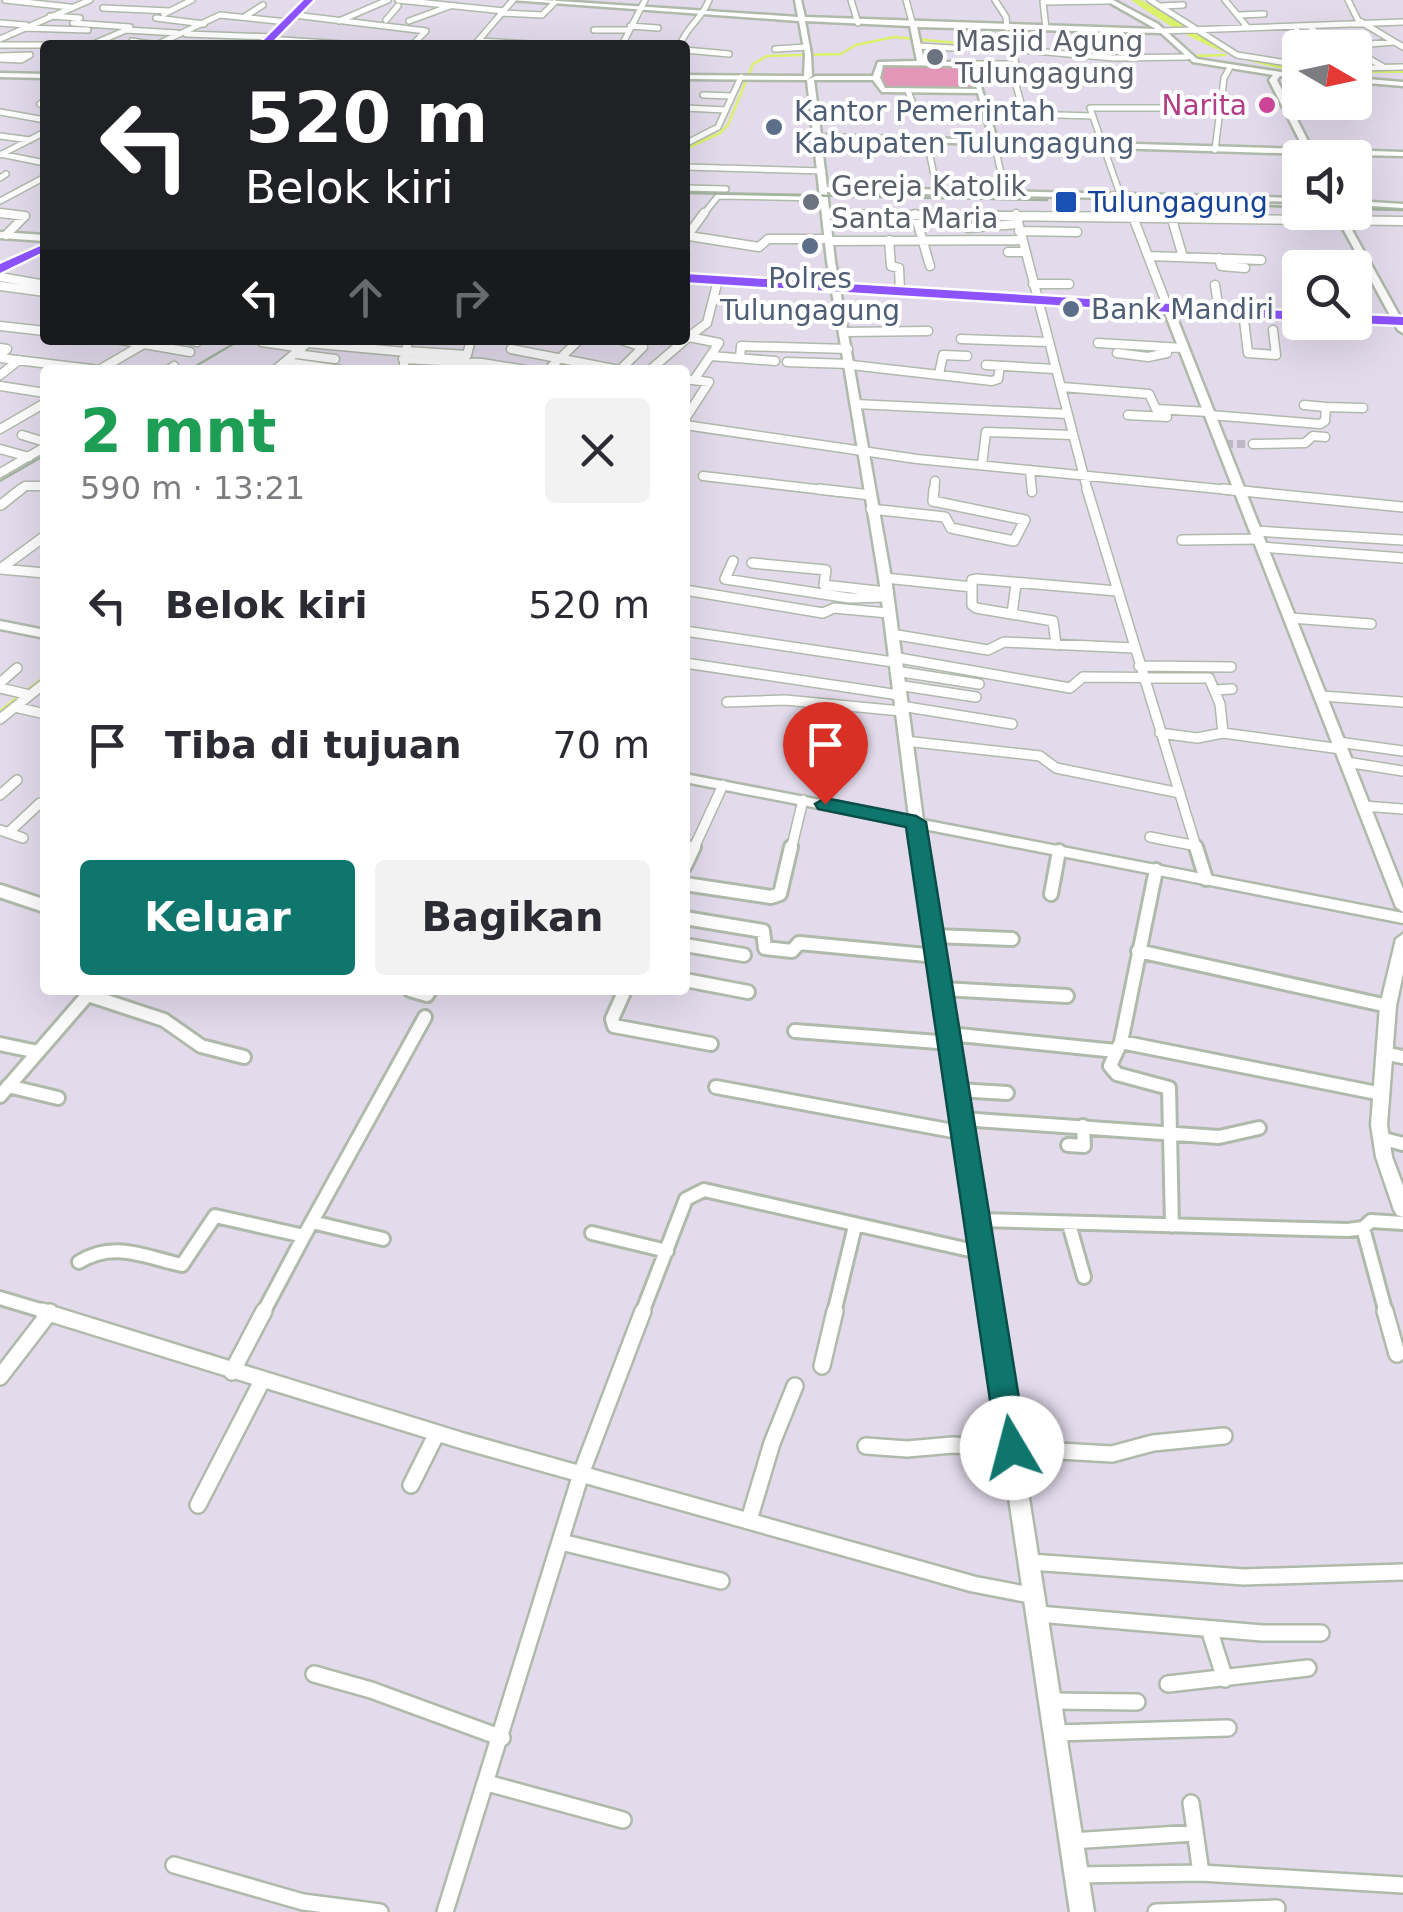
<!DOCTYPE html>
<html lang="id">
<head>
<meta charset="utf-8">
<style>
	:root { --surface:#fff; --page:#f2f2f3; --text:#2b2b33; --muted:#7c7c81; --accent:#0f766e }
	body { margin:0; font-family:"DejaVu Sans",sans-serif; background:var(--page); color:var(--text); height:100vh; display:flex; flex-direction:column; font-size:38px; white-space:nowrap }
	* { box-sizing:border-box; margin:0 }
	p { font-size:32px; color:var(--muted) }
	.icon { flex:none; width:55px; height:55px; fill:none; stroke:currentColor; stroke-width:2; stroke-linecap:round; stroke-linejoin:round }
	.map { position:relative; flex:1; overflow:hidden }
	.panel { position:absolute; left:40px; top:365px; width:650px; height:630px; display:flex; flex-direction:column; background:var(--surface); border-radius:10px; box-shadow:0 10px 40px #0002 }
	.panel>* { flex:none }
	.guide { position:absolute; left:40px; top:40px; width:650px; height:305px; border-radius:10px; box-shadow:0 10px 40px #0002; background:#202124; color:#fff; overflow:hidden }
	.needle { width:65px; rotate:99deg }
	.fabs { position:absolute; left:1282px; top:30px; display:grid; gap:20px }
	.fabs a { display:grid; place-items:center; width:90px; height:90px; border-radius:10px; background:var(--surface); box-shadow:0 10px 40px #0002; font-size:50px }
	.pin { position:absolute; display:grid; place-items:center; width:85px; height:85px; color:#fff; margin:-102px -42px; border-radius:50% 50% 50% 0; rotate:-45deg; box-shadow:0 0 10px #0007 }
	.pin .icon { rotate:45deg }
	.me { position:absolute; width:110px; margin:-55px; rotate:352deg; stroke-linejoin:round; filter:drop-shadow(0 0 8px #0008) }
	.turn { display:flex; align-items:center; gap:35px; height:210px; padding:0 40px; font-size:45px }
	.turn .icon { width:130px; height:130px; stroke-width:2.5 }
	.turn b { display:block; font-size:70px; line-height:85px }
	.lanes { display:flex; align-items:center; height:95px; padding:0 40px; background:#0003; justify-content:center; gap:50px; direction:ltr }
	.lanes .off { opacity:.35 }
	.round { display:grid; place-items:center; flex:none; width:105px; height:105px; border-radius:10px; background:var(--page) }
	.headline { display:flex; align-items:center; justify-content:space-between; height:170px; padding:0 40px }
	h1 { font-size:60px; font-weight:700; line-height:75px; color:#1e9e55 }
	.cta { display:flex; gap:20px; margin-top:auto; padding:20px 40px }
	.cta a { flex:1; height:115px; border-radius:10px; background:var(--accent); color:#fff; font-size:40px; font-weight:700; line-height:115px; text-align:center }
	.cta a+a { background:var(--page); color:var(--text) }
	ul { padding:0; list-style:none }
	li { display:flex; align-items:center; gap:30px; height:140px; padding:0 40px }
	li div { flex:1 }
	li b { display:block; font-size:38px }
	li em { font-style:normal }
	.map>svg:first-child { display:block }
	.green { fill:#e496b8 }
	.lines { fill:none; stroke-linecap:round; stroke-linejoin:round }
	.stream { stroke:#dbf16b; stroke-width:2.5 }
	.river { fill:#dbf16b; fill-rule:evenodd }
	.street-tunnel { stroke:#beb8c5; stroke-width:8; stroke-dasharray:8 4; stroke-linecap:butt }
	.street-far4-casing { stroke:#b0baab; stroke-width:8 }
	.street-far3-casing { stroke:#b0baab; stroke-width:11 }
	.street-far2-casing { stroke:#b0baab; stroke-width:12 }
	.street-far1-casing { stroke:#b0baab; stroke-width:18 }
	.street-casing { stroke:#b0baab; stroke-width:20 }
	.secondary-casing { stroke:#b0baab; stroke-width:5 }
	.highway-casing { stroke:#fff; stroke-width:5 }
	.street-far4 { stroke:#fff; stroke-width:5 }
	.street-far3 { stroke:#fff; stroke-width:8 }
	.street-far2 { stroke:#fff; stroke-width:9 }
	.street-far1 { stroke:#fff; stroke-width:12 }
	.street { stroke:#fff; stroke-width:15 }
	.secondary { fill:#fff; fill-rule:evenodd }
	.highway { fill:#8d53ff; fill-rule:evenodd }
	.rail { stroke:#a3b59e; stroke-width:2.5 }
	.route { fill:#0f766e; stroke:#0a4d48; stroke-width:2.5 }
	.worship-dot { fill:#6b7280; stroke:#fff; stroke-width:4 }
	.hotel-dot { fill:#d1479c; stroke:#fff; stroke-width:4 }
	.service-dot { fill:#5c6f8a; stroke:#fff; stroke-width:4 }
	.transit-dot { fill:#1a4fb4; stroke:#fff; stroke-width:4 }
	.labels { text-anchor:middle; stroke-width:8; stroke-linejoin:round; paint-order:stroke }
	.far-worship-label { font-size:28px; fill:#5b616d; stroke:#fff; text-anchor:start }
	.far-hotel-label { font-size:28px; fill:#b23c85; stroke:#fff; text-anchor:end }
	.far-service-label { font-size:28px; fill:#4e5e75; stroke:#fff; text-anchor:start }
	.far-transit-label { font-size:28px; fill:#164399; stroke:#fff; text-anchor:start }
</style>
</head>
<body>
<div class="map">
<svg width="1403" height="1912" viewBox="0 0 1403 1912">
	<rect width="100%" height="100%" fill="#e3dbec"/>
	<path class="green" d="M 879,64 L 971,64 L 978,90 L 884,89 Z"/>
	<g class="lines">
		<path class="stream" d="M 1038,49 L 1094,54
			M 1192,56 L 1225,55
			M 685,149 L 720,133 L 728,125 L 753,64 L 767,56 L 841,54 L 856,45 L 894,37 L 1010,48
			M 399,370 L 400,361
			M 26,691 L 45,676
			M 0,711 L 20,695"/>
		<path class="river" d="M 1131,0 L 1141,0 C 1198,32 1232,59 1300,67 L 1300,71 C 1237,65 1182,36 1131,0 Z
			M 1355,69 L 1403,69 L 1403,73 L 1355,73 Z"/>
		<path class="street-tunnel" d="M 1225,444 L 1253,444"/>
		<g class="street-far4-casing">
			<path id="street-far4" d="M 5,0 L 70,7
				M 398,0 L 504,11
				M 851,0 L 858,23
				M 906,0 L 913,25
				M 995,0 L 1006,17 L 1007,28
				M 1150,0 L 1237,55 L 1300,65
				M 1225,0 L 1248,28
				M 1348,0 L 1358,20 L 1403,47
				M 1161,6 L 1183,5
				M 103,8 L 169,11
				M 502,13 L 542,15 L 554,3
				M 164,14 L 192,0
				M 294,15 L 426,31 L 412,45
				M 1238,15 L 1264,14
				M 50,16 L 80,18 L 73,23 L 130,27 L 126,30
				M 244,17 L 263,5
				M 156,18 L 204,24
				M 386,20 L 398,6
				M 339,21 L 388,0
				M 409,21 L 450,6
				M 0,23 L 26,25
				M 630,26 L 658,28
				M 1296,26 L 1300,48
				M 1309,26 L 1320,36 L 1349,48
				M 23,28 L 88,30
				M 1046,28 L 1043,2 L 1109,1
				M 594,30 L 628,30
				M 1163,31 L 1403,22
				M 186,34 L 272,37
				M 0,39 L 90,0
				M 268,39 L 358,45
				M 132,41 L 157,45
				M 478,41 L 551,45
				M 477,42 L 513,0
				M 0,45 L 91,45
				M 91,45 L 126,30 L 177,33
				M 156,45 L 220,15 L 287,22
				M 622,45 L 645,0
				M 680,45 C 687,26 702,19 709,0
				M 917,46 L 952,48
				M 1346,46 L 1394,42
				M 775,49 L 807,47
				M 685,50 L 729,54
				M 1355,51 L 1382,66
				M 0,56 L 30,55 L 21,60 L 0,59
				M 972,64 L 1016,64 L 1013,49 L 1113,58 L 1187,57
				M 1355,68 L 1403,67
				M 1016,85 L 1024,114
				M 908,91 L 913,104
				M 703,95 L 732,96
				M 40,104 L 45,101
				M 685,108 L 726,110
				M 0,112 L 45,120
				M 987,113 L 1093,116
				M 0,136 L 30,140
				M 927,141 L 937,190
				M 994,142 L 1005,191
				M 685,144 L 718,127 L 741,77
				M 1215,150 L 1224,78 L 1229,69
				M 0,154 L 45,163
				M 0,155 L 45,132
				M 685,167 L 823,171
				M 0,178 L 6,174
				M 685,188 L 726,189
				M 1120,194 L 1090,108 L 1177,108 L 1176,101 L 1220,101
				M 0,201 L 45,177
				M 0,213 L 17,215
				M 826,214 L 1114,215
				M 703,215 L 718,196 L 824,198"/>
		</g>
		<g class="street-far3-casing">
			<path id="street-far3" d="M 0,213 L 25,216 L 6,235
				M 826,214 L 1403,221
				M 915,214 L 930,266
				M 1016,214 L 1088,492
				M 1171,216 L 1183,257
				M 1133,217 L 1168,308
				M 968,228 L 1018,224
				M 1019,231 L 1077,232
				M 689,236 L 759,247 L 768,239 L 828,239
				M 685,239 L 704,213
				M 889,240 L 891,266 L 899,268 L 900,291
				M 829,241 L 1021,240
				M 1008,252 L 1024,252
				M 1148,256 L 1261,260
				M 1219,258 L 1221,266 L 1245,268
				M 0,277 L 40,284
				M 1033,284 L 1069,284
				M 1215,285 L 1219,311
				M 0,286 L 45,292
				M 1243,312 L 1248,353 L 1276,355 L 1273,330
				M 0,326 L 45,331
				M 845,332 L 928,331
				M 689,337 L 719,343 L 694,380
				M 686,339 L 707,323 L 718,280
				M 961,339 L 1049,342
				M 121,340 L 190,352
				M 189,340 L 197,342
				M 262,342 L 302,348
				M 308,343 L 406,352
				M 1098,343 L 1183,348
				M 0,348 L 7,349 L 0,356
				M 511,349 L 619,370
				M 406,351 L 467,355 L 471,340
				M 1117,353 L 1148,357 L 1167,353
				M 296,354 L 335,359
				M 711,356 L 775,361
				M 0,358 L 99,370
				M 740,358 L 741,346 L 848,349
				M 403,359 L 482,363 L 526,370
				M 286,362 L 341,370
				M 787,362 L 850,364
				M 851,365 L 992,381 L 998,379 L 1000,366
				M 986,365 L 1055,369
				M 99,370 L 147,342
				M 168,370 L 174,366
				M 275,370 L 311,340
				M 403,370 L 408,340
				M 548,370 L 579,340
				M 620,370 L 643,347 L 621,340
				M 650,370 L 685,340
				M 939,374 L 943,355 L 967,356
				M 0,375 L 19,360
				M 685,379 L 709,382 L 685,419
				M 0,386 L 45,393
				M 1062,387 L 1149,394 L 1156,409 L 1208,412
				M 855,404 L 1067,414
				M 1304,405 L 1326,407
				M 1128,415 L 1167,417
				M 1210,415 L 1320,424 L 1325,421 L 1326,407 L 1363,408
				M 685,425 L 917,459 L 1249,492
				M 0,429 L 45,403
				M 22,435 L 45,442
				M 1253,444 L 1305,443 L 1313,436 L 1325,437
				M 0,449 L 29,457
				M 982,465 L 986,432 L 1072,435
				M 1030,470 L 1032,492
				M 0,473 L 45,447
				M 703,476 L 841,492
				M 18,492 L 25,486 L 45,486
				M 934,492 L 935,481"/>
		</g>
		<g class="street-far2-casing">
			<path id="street-far2" d="M 819,489 L 870,495
				M 1087,489 L 1197,850
				M 1223,489 L 1403,507
				M 1,505 L 21,489
				M 871,509 L 945,517 L 951,528 L 1014,541 L 1025,520 L 933,501 L 934,489
				M 1255,531 L 1403,540
				M 1182,540 L 1258,539
				M 1261,547 L 1403,558
				M 733,561 L 725,579 L 849,598 L 886,597
				M 752,563 L 826,570 L 824,585 L 886,592
				M 0,569 L 45,536
				M 0,569 L 45,573
				M 885,578 L 972,587 L 972,580 L 977,579 L 1117,591
				M 972,587 L 972,605 L 976,608 L 1053,621 L 1056,645
				M 685,590 L 823,613 L 834,608 L 888,613
				M 1012,614 L 1016,584
				M 1291,618 L 1371,624
				M 685,631 L 893,662
				M 891,634 L 988,650 L 1004,642 L 1134,648
				M 893,657 L 1070,688 L 1083,677 L 1209,678 L 1220,704 L 1223,733
				M 685,663 L 899,695
				M 1139,666 L 1231,667
				M 895,671 L 979,684
				M 0,683 L 17,668
				M 897,685 L 976,697
				M 0,688 L 30,695
				M 1215,690 L 1232,689
				M 1322,696 L 1403,702
				M 727,702 L 785,700 L 901,711
				M 901,706 L 1012,724
				M 15,707 L 45,714
				M 0,719 L 45,683
				M 1160,733 L 1197,738 L 1223,733 L 1341,749
				M 905,741 L 1040,756 L 1056,768 L 1180,793
				M 1338,742 L 1403,751
				M 1346,762 L 1403,771
				M 0,795 L 17,780
				M 1363,806 L 1403,809
				M 0,830 L 23,838
				M 8,833 L 40,803
				M 1150,837 L 1197,846
				M 693,850 L 723,785
				M 791,850 L 803,800"/>
		</g>
		<g class="street-far1-casing">
			<path id="street-far1" d="M 1196,847 L 1206,879
				M 685,866 L 694,847
				M 1156,870 L 1121,1042 L 1110,1066 L 1117,1074 L 1169,1088 L 1172,1226
				M 685,884 L 771,897 L 780,894 L 791,847
				M 0,891 L 45,906
				M 1051,894 L 1059,851
				M 685,918 L 763,931 L 765,948 L 792,951 L 799,943 L 937,956
				M 934,936 L 1012,939
				M 685,945 L 744,955
				M 1138,951 L 1388,1006
				M 685,980 L 748,992
				M 943,989 L 1067,996
				M 410,990 L 427,995 L 430,990
				M 625,990 L 612,1019 L 614,1026 L 711,1044
				M 88,995 L 164,1020 L 201,1046 L 244,1057
				M 795,1031 L 951,1043
				M 949,1034 L 1116,1051
				M 1121,1042 L 1382,1094
				M 0,1044 L 38,1052
				M 1383,1053 L 1403,1057
				M 8,1086 L 58,1098
				M 716,1087 L 964,1133
				M 958,1090 L 1007,1093
				M 0,1096 L 92,990
				M 962,1119 L 1219,1137 L 1259,1128
				M 1380,1138 L 1403,1144
				M 1068,1145 L 1084,1146 L 1083,1126
				M 979,1220 L 1348,1230 L 1363,1228 L 1371,1221 L 1403,1223
				M 312,1222 L 383,1239
				M 1069,1224 L 1084,1277
				M 1363,1228 L 1386,1313
				M 592,1233 L 667,1251
				M 79,1262 C 114,1240 145,1257 182,1265 L 215,1216 L 304,1236 L 425,1017
				M 0,1298 L 50,1313
				M 263,1313 L 304,1236
				M 642,1313 L 686,1199 L 704,1190 L 983,1253
				M 834,1313 L 855,1226"/>
		</g>
		<g class="street-casing">
			<path id="street" d="M 42,1311 L 463,1441 L 973,1584 L 1035,1596
				M 1385,1311 L 1397,1354
				M 822,1366 L 835,1311
				M 232,1372 L 264,1311
				M 0,1377 L 50,1312
				M 866,1446 L 907,1449 L 953,1445 L 1112,1454 L 1153,1443 L 1224,1436
				M 411,1485 L 437,1433
				M 198,1505 L 262,1381
				M 749,1520 L 772,1443 L 795,1386
				M 561,1542 L 721,1581
				M 1030,1562 L 1244,1577 L 1403,1572
				M 1038,1614 L 1262,1633 L 1321,1633
				M 1209,1629 L 1225,1679
				M 314,1674 L 371,1690 L 502,1738
				M 1168,1684 L 1308,1668
				M 1050,1701 L 1137,1702
				M 1055,1733 L 1228,1728
				M 487,1783 L 623,1820
				M 1191,1803 L 1201,1873
				M 1071,1841 L 1195,1833
				M 174,1865 L 303,1902 L 380,1912
				M 1076,1875 L 1201,1873 L 1403,1885
				M 445,1912 L 581,1474 L 643,1311
				M 1156,1912 L 1277,1908"/>
		</g>
		<g class="secondary-casing">
			<path id="secondary" d="M 511,0 L 543,0 L 798,17 L 795,0 L 801,0 L 805,17 L 1156,29 L 1105,0 L 1113,0 L 1158,24 L 1197,59 L 1300,75 L 1300,79 L 1280,76 L 1277,80 L 1312,149 L 1403,152 L 1403,156 L 1315,154 L 1317,158 L 1309,158 L 1307,154 L 821,139 L 827,187 L 1300,198 L 1300,202 L 827,192 L 835,261 L 891,578 L 923,820 L 1403,913 L 1403,923 L 924,829 L 1094,1912 L 1070,1912 L 910,826 L 685,782 L 685,774 L 909,817 L 879,578 L 827,261 L 807,80 L 816,76 L 873,76 L 878,62 L 917,61 L 910,26 L 805,21 L 811,54 L 812,76 L 807,80 L 685,79 L 685,75 L 804,76 L 805,54 L 799,21 ZM 917,27 L 1161,33 L 1193,62 L 1273,75 L 1269,80 L 1304,149 L 997,140 L 974,63 L 924,61 ZM 883,65 L 969,66 L 977,89 L 885,88 L 880,78 ZM 814,80 L 873,80 L 882,92 L 978,93 L 990,140 L 821,135 Z
				M 0,73 L 45,74 L 45,78 L 0,77 Z
				M 1355,78 L 1403,82 L 1403,86 L 1355,82 Z
				M 1355,201 L 1403,204 L 1403,208 L 1355,205 Z
				M 1334,212 L 1342,212 L 1403,322 L 1403,333 L 1398,330 Z
				M 0,232 L 45,235 L 45,241 L 0,238 Z
				M 1165,306 L 1173,308 L 1403,889 L 1403,912 L 1396,907 L 1163,308 Z
				M 0,621 L 45,630 L 45,638 L 0,629 Z
				M 1403,934 L 1403,973 L 1396,1006 L 1387,1125 L 1392,1157 L 1403,1186 L 1403,1217 L 1397,1215 L 1394,1210 L 1376,1157 L 1371,1125 L 1380,1006 L 1396,939 Z"/>
		</g>
		<g class="highway-casing">
			<path id="highway" d="M 304,0 L 313,0 L 269,45 L 259,45 Z
				M 45,244 L 45,251 L 0,273 L 0,264 Z
				M 685,274 L 1300,312 L 1300,320 L 685,282 Z
				M 1355,315 L 1403,317 L 1403,325 L 1355,323 Z"/>
		</g>
		<use href="#street-far4" class="street-far4"/>
		<use href="#street-far3" class="street-far3"/>
		<use href="#street-far2" class="street-far2"/>
		<use href="#street-far1" class="street-far1"/>
		<use href="#street" class="street"/>
		<use href="#secondary" class="secondary"/>
		<use href="#highway" class="highway"/>
		<path class="rail" d="M 685,193 L 1047,200
			M 1093,201 L 1300,207
			M 1355,209 L 1403,210
			M 189,370 L 240,340
			M 0,481 L 45,455"/>
	</g>
	<path class="route" d="M 825,798 L 916,816 L 926,822 L 1027,1448 L 1022,1457 L 1012,1460 L 1002,1457 L 997,1448 L 906,827 L 818,809 L 815,804 Z"/>
	<g class="worship-dot">
		<circle cx="935" cy="57" r="10"/>
		<circle cx="811" cy="202" r="10"/>
	</g>
	<circle class="hotel-dot" cx="1267" cy="105" r="10"/>
	<g class="service-dot">
		<circle cx="774" cy="127" r="10"/>
		<circle cx="810" cy="246" r="10"/>
		<circle cx="1071" cy="309" r="10"/>
	</g>
	<rect class="transit-dot" x="1054" y="190" width="24" height="24" rx="5"/>
	<g class="labels">
		<g class="far-worship-label">
			<text x="955" y="51">Masjid Agung<tspan x="955" dy="32">Tulungagung</tspan></text>
			<text x="831" y="196">Gereja Katolik<tspan x="831" dy="32">Santa Maria</tspan></text>
		</g>
		<g class="far-hotel-label">
			<text x="1247" y="115">Narita</text>
		</g>
		<g class="far-service-label">
			<text x="794" y="121">Kantor Pemerintah<tspan x="794" dy="32">Kabupaten Tulungagung</tspan></text>
			<text x="810" y="288" text-anchor="middle">Polres<tspan x="810" dy="32">Tulungagung</tspan></text>
			<text x="1091" y="319">Bank Mandiri</text>
		</g>
		<g class="far-transit-label">
			<text x="1088" y="212">Tulungagung</text>
		</g>
	</g>
</svg>
<div class="fabs">
<a><svg class="needle" viewBox="-14 -14 28 28"><path d="M0-13l5 13h-10z" fill="#e53935"/><path d="M0 13l5-13h-10z" fill="#7c7c81"/></svg></a>
<a><svg class="icon" aria-label="sound" viewBox="0 0 24 24"><path d="M4 9h4l5-4v14l-5-4H4zM17 9q2 3 0 6"/></svg></a>
<a><svg class="icon" aria-label="search" viewBox="0 0 24 24"><circle cx="10" cy="10" r="6"/><path d="M15 15l6 6"/></svg></a>
</div>
<div class="pin" style="left:825px;top:804px;background:#d93025"><svg class="icon" aria-label="arrive" viewBox="0 0 24 24"><path d="M6 21V4h12l-3 4 3 4H6"/></svg></div>
<svg class="me" style="left:1012px;top:1448px" viewBox="-20 -20 40 40"><circle r="19" fill="#fff"/><path d="M0-13L10 11 0 6-10 11z" fill="#0f766e"/></svg>
<div class="guide">
<div class="turn"><svg class="icon" aria-label="left" viewBox="0 0 24 24"><path d="M17 20v-9H6M10 6l-5 5 5 5"/></svg><div><b>520 m</b>Belok kiri</div></div>
<div class="lanes"><svg class="icon" aria-label="left" viewBox="0 0 24 24"><path d="M17 20v-9H6M10 6l-5 5 5 5"/></svg><svg class="icon off" aria-label="ahead" viewBox="0 0 24 24"><path d="M12 20V5M6 11l6-6 6 6"/></svg><svg class="icon off" aria-label="right" viewBox="0 0 24 24"><path d="M7 20v-9h11M14 6l5 5-5 5"/></svg></div>
</div>
<section class="panel">
<div class="headline"><div><h1>2 mnt</h1><p>590 m · 13:21</p></div><a class="round"><svg class="icon" aria-label="close" viewBox="0 0 24 24"><path d="M6 6l12 12M18 6L6 18"/></svg></a></div>
<ul>
<li><svg class="icon" aria-label="left" viewBox="0 0 24 24"><path d="M17 20v-9H6M10 6l-5 5 5 5"/></svg><div><b>Belok kiri</b></div><em>520 m</em></li>
<li><svg class="icon" aria-label="arrive" viewBox="0 0 24 24"><path d="M6 21V4h12l-3 4 3 4H6"/></svg><div><b>Tiba di tujuan</b></div><em>70 m</em></li>
</ul>
<div class="cta"><a>Keluar</a><a>Bagikan</a></div>
</section>
</div>
</body>
</html>
